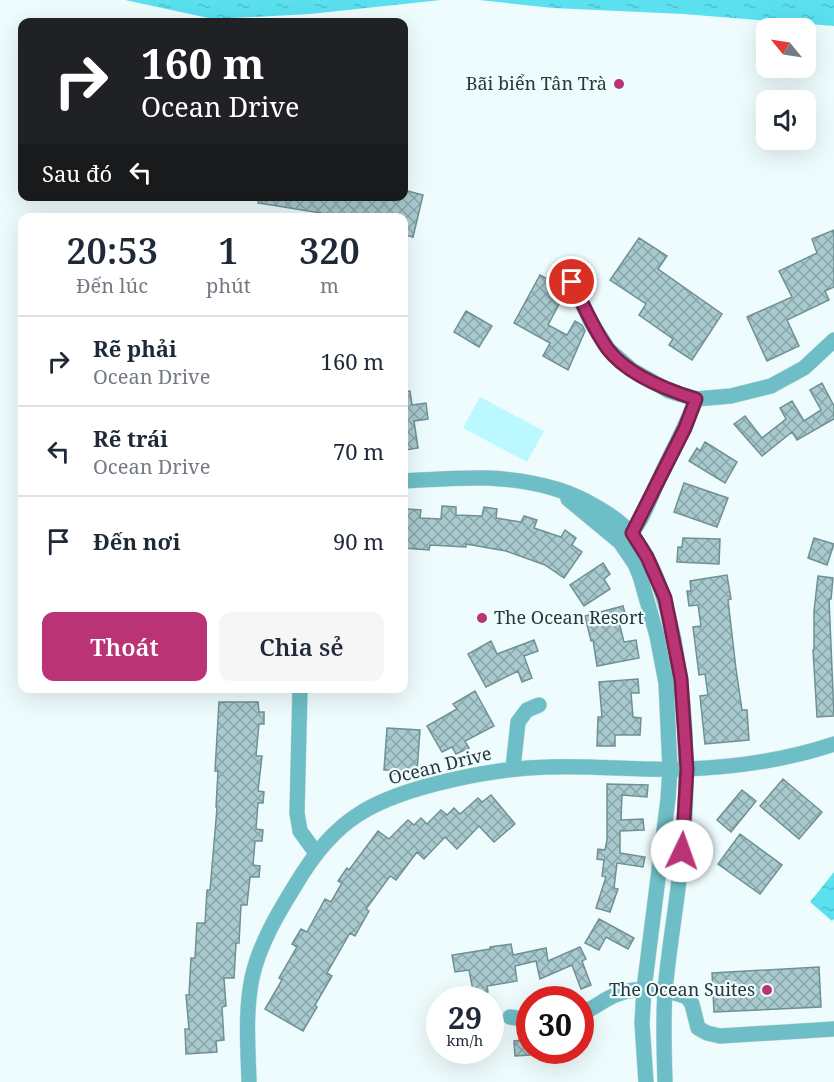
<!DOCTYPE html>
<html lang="vi">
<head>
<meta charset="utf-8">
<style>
	:root { --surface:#fff; --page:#f6f6f7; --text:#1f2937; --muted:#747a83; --line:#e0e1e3; --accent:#ba3375 }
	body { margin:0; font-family:"Noto Serif",serif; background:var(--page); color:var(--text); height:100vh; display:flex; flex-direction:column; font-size:22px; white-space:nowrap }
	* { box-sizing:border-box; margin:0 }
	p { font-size:20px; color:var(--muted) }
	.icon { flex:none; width:33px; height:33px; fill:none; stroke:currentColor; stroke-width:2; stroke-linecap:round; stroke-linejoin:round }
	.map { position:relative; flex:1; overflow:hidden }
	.drawer { position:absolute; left:18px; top:213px; width:390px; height:480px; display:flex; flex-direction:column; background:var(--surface); border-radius:12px; box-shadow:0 6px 24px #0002 }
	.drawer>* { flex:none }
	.banner { position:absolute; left:18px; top:18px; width:390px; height:183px; border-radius:12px; box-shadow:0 6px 24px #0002; background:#202124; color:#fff; overflow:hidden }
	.needle { width:39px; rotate:300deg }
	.fabs { position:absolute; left:756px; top:18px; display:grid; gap:12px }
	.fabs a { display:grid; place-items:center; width:60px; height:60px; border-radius:12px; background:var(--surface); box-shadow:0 6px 24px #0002; font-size:30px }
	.speed { position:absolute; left:426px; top:986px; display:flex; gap:12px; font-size:30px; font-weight:700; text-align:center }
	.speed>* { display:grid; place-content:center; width:78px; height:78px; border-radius:50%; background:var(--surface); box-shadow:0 6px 24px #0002; line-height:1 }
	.speed small { font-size:15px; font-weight:400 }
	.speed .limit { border:9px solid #d22; background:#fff; color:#111 }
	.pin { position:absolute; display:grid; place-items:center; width:51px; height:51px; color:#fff; margin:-26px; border:3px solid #fff; border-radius:50%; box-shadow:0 2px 6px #0007 }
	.me { position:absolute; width:66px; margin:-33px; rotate:3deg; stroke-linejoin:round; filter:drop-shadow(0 0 4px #0008) }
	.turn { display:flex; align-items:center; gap:21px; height:126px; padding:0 24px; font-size:27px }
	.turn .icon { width:78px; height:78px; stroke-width:2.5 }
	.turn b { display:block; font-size:42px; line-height:51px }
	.then { display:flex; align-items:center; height:57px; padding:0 24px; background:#0003; gap:12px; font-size:22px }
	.eta { display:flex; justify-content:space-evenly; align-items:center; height:102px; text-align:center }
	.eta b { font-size:36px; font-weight:600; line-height:42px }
	.action { display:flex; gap:12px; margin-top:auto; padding:12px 24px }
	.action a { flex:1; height:69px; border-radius:12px; background:var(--accent); color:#fff; font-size:24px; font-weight:600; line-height:69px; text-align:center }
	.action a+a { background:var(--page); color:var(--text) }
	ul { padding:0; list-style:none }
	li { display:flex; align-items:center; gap:18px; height:90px; padding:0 24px; border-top:2px solid var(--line) }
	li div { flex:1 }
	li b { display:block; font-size:22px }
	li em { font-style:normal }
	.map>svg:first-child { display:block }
	.pitch { fill:#bbf8ff }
	.water { fill:url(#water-ripples) }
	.building { fill:url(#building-cross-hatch); stroke:#6f9094; stroke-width:1.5 }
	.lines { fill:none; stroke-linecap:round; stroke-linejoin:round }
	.minor-casing { stroke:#cbd9da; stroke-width:16 }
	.minor { stroke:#6ebec7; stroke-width:15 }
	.route-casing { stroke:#79214c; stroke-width:15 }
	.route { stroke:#ba3375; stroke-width:10 }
	.poi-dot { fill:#ba3375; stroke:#eefcfd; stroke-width:2 }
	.labels { text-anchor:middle; stroke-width:4.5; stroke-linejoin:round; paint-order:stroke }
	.poi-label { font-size:18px; fill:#293738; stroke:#eefcfd; text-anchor:end }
	.street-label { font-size:18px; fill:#293738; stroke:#eefcfd }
</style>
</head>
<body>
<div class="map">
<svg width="834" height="1082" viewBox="0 0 834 1082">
	<defs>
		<pattern id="water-ripples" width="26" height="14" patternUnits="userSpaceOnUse" patternTransform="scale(1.5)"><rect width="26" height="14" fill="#5ae0ef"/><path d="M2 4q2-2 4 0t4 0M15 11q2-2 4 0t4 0" fill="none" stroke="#4ec1ce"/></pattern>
		<pattern id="building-cross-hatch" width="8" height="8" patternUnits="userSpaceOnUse" patternTransform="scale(1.5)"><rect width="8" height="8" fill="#a8cace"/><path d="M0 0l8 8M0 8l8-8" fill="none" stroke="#89a5a8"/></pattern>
	</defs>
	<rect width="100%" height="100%" fill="#eefcfd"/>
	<path class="pitch" d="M 480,397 L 544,431 L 527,462 L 463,428 Z"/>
	<path class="water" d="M 125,0 L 441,0 L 310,14 L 213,19 Z
		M 479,0 L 834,0 L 834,26 L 683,14 L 553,8 Z
		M 834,872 L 834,919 L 832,921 L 810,902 Z"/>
	<path class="building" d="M 404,190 L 423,195 L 413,237 L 404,235 L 404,218 L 352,218 L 258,203 L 259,196 L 404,196 Z
		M 834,230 L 834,287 L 825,291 L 829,300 L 787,320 L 799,346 L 767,361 L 747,317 L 792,297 L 779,271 L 817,253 L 812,239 Z
		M 639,238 L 667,256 L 658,269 L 722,314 L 692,360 L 669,345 L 673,339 L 639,315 L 646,304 L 610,280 Z
		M 540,275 L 564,288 L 566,291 L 548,325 L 567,335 L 575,321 L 582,325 L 585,331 L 568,370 L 543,356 L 550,343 L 514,323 Z
		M 466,311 L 492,326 L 479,347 L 454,332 Z
		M 822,383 L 834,406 L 834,419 L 797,440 L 792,432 L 762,456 L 734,424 L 745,416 L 762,438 L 786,419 L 780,408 L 792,401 L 804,421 L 821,410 L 810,390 Z
		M 410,391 L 412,405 L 426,403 L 428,419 L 414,421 L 418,448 L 406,450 L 404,428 L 404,392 Z
		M 705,442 L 737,462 L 725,483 L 689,461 L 697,448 L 700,451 Z
		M 684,483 L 728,498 L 717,527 L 674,512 Z
		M 442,506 L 456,507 L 456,515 L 482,516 L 484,507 L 497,509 L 496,518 L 521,522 L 524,516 L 537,520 L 534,528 L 561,537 L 565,530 L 576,538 L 572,545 L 582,552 L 564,578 L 545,565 L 506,551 L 466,544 L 466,547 L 430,545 L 429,550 L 404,548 L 407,509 L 421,510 L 420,518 L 441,519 Z
		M 683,538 L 720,539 L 719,564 L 677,562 L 678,547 L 682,547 Z
		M 814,538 L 834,544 L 827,565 L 808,558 Z
		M 603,563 L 610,574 L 604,579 L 610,589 L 584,606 L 570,585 Z
		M 727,575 L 731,599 L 728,600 L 736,669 L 742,710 L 747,710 L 749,740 L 705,744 L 700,696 L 708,695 L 705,674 L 699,675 L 693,627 L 701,626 L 698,605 L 689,606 L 687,591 L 691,591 L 690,581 Z
		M 818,576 L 833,578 L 831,599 L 829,599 L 834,716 L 817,717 L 813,650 L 814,649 L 814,611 Z
		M 623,606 L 627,620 L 619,622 L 624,642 L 636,640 L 639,658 L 597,666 L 593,640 L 591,641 L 585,616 Z
		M 534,640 L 538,651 L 524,656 L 532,678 L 522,682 L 518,671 L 486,687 L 468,654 L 491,641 L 497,654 Z
		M 638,679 L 639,693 L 631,693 L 633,717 L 641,718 L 640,735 L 615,735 L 615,746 L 597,746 L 598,717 L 602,717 L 599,682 Z
		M 475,691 L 494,726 L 465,741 L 469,748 L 456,754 L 452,747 L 442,752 L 427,726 L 457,709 L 453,704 Z
		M 219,702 L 258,702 L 259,712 L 264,712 L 264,724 L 259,724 L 256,756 L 262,756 L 258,791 L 264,792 L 263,803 L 258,803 L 256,829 L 263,830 L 262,841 L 255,841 L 253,865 L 260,866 L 259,877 L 250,877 L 247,905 L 241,905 L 239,943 L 236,943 L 234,978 L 224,978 L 226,1006 L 222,1007 L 224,1040 L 216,1041 L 217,1052 L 186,1054 L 185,1029 L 189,1029 L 186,995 L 189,995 L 191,958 L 195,958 L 197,923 L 205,923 L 207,890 L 210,890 L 217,808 L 216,807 L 218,771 L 215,771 Z
		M 387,728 L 420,730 L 417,771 L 404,771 L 404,774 L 392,774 L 393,770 L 384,770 Z
		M 783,779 L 822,812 L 799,839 L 760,806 Z
		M 607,784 L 648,785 L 647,797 L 622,795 L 621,820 L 643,819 L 644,830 L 620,831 L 620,853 L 645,857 L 643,867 L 617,863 L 614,888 L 618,889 L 610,912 L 596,908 L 606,877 L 602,876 L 604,860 L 597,859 L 598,849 L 605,850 L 607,840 Z
		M 742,790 L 756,801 L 731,832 L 717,820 Z
		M 491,795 L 515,824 L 494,842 L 479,826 L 457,849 L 445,837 L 424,859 L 417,852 L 396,880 L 390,876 L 366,909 L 369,911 L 355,936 L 350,933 L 327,973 L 332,976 L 315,1005 L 317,1007 L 303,1031 L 265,1009 L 282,980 L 279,978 L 297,947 L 292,944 L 301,929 L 307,932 L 325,899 L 331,902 L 342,883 L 338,881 L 347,868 L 349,870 L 378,831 L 389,839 L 408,820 L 414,825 L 421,818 L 427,824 L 441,810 L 447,815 L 454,808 L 460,814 L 478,798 L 482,802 Z
		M 740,834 L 782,865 L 760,894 L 718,864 Z
		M 599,919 L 634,938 L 628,949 L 606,937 L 599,950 L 585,943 Z
		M 511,944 L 513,955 L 546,948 L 548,961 L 580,947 L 586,959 L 582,961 L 591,985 L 581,989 L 572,965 L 540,979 L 536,961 L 515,966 L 517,981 L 487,986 L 488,992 L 474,995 L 469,970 L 455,972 L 452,955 L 490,949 L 490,947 Z
		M 819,967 L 821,1007 L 714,1012 L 712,973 Z
		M 530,1039 L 530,1055 L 515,1056 L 514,1041 Z"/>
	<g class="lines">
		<g class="minor-casing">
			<path id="minor" d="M 572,282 L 592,324 L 609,350 L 632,370 L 669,391 L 696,399 L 731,396 L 771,386 L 804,368 L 834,340
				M 404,481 C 457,478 503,473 556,489 C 580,496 618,516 633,536 C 657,567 666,602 674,640 C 687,710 689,781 682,852 C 678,899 669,945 665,991 C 663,1022 664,1052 665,1082
				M 568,499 L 620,542 L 635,564 L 640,576 L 657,636 L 666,683 L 670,769 L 668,799 L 644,989 L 642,1023 L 646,1082
				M 625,539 C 642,525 650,497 660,477 C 672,451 686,427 696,399
				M 300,688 L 297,813 L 300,831 L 316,853
				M 513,768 L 518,722 L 527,710 L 539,705
				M 580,1014 C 594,1009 605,998 618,994 C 639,986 667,989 687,997 L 692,1004 L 698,1028 L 707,1033 L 720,1036 L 834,1029
				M 510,1017 L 530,1020
				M 249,1082 C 248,1047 245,1012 252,978 C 259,945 278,913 296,884 C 312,857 332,831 359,814 C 402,786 495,768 547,767 C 593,765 640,771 687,769 C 738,767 786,760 834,744"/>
		</g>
		<use href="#minor" class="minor"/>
	</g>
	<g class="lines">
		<g class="route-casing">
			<path id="route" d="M 572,282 C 583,304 593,328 607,348 C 626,374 667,390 696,399 L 685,428 L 632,533 L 647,557 L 665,598 L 681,679 L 687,769 L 682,851"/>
		</g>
		<use href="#route" class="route"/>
	</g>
	<g class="poi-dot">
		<circle cx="619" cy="84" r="6"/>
		<circle cx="482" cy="618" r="6"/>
		<circle cx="767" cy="990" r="6"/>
	</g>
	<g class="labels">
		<g class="poi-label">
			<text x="607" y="90">Bãi biển Tân Trà</text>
			<text x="494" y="624" text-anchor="start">The Ocean Resort</text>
			<text x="755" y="996">The Ocean Suites</text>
		</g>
		<g class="street-label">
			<text transform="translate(440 766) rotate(-14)" y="6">Ocean Drive</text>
		</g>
	</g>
</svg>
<div class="fabs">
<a><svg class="needle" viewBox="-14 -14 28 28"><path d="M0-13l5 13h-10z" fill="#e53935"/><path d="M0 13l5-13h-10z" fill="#747a83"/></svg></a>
<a><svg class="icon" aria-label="sound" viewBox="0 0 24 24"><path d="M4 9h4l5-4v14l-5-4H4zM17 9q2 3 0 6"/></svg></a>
</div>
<div class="speed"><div>29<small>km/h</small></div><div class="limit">30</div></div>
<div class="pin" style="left:572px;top:282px;background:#d93025"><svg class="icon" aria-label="arrive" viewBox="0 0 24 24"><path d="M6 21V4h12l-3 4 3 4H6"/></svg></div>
<svg class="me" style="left:682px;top:851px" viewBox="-20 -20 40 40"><circle r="19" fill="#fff"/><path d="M0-13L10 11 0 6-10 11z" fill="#ba3375"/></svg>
<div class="banner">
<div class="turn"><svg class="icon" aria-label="right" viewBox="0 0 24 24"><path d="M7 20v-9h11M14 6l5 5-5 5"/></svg><div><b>160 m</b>Ocean Drive</div></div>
<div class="then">Sau đó<svg class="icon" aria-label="left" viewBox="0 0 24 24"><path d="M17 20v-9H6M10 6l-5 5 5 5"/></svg></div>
</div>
<section class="drawer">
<div class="eta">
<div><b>20:53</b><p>Đến lúc</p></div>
<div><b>1</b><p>phút</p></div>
<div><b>320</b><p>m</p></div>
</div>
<ul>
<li><svg class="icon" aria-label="right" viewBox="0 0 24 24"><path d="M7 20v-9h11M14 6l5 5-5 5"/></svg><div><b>Rẽ phải</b><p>Ocean Drive</p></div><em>160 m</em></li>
<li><svg class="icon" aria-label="left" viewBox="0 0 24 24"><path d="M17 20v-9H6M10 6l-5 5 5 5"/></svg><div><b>Rẽ trái</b><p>Ocean Drive</p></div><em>70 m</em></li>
<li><svg class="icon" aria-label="arrive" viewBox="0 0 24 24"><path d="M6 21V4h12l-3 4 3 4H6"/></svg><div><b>Đến nơi</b></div><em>90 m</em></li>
</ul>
<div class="action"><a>Thoát</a><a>Chia sẻ</a></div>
</section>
</div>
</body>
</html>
